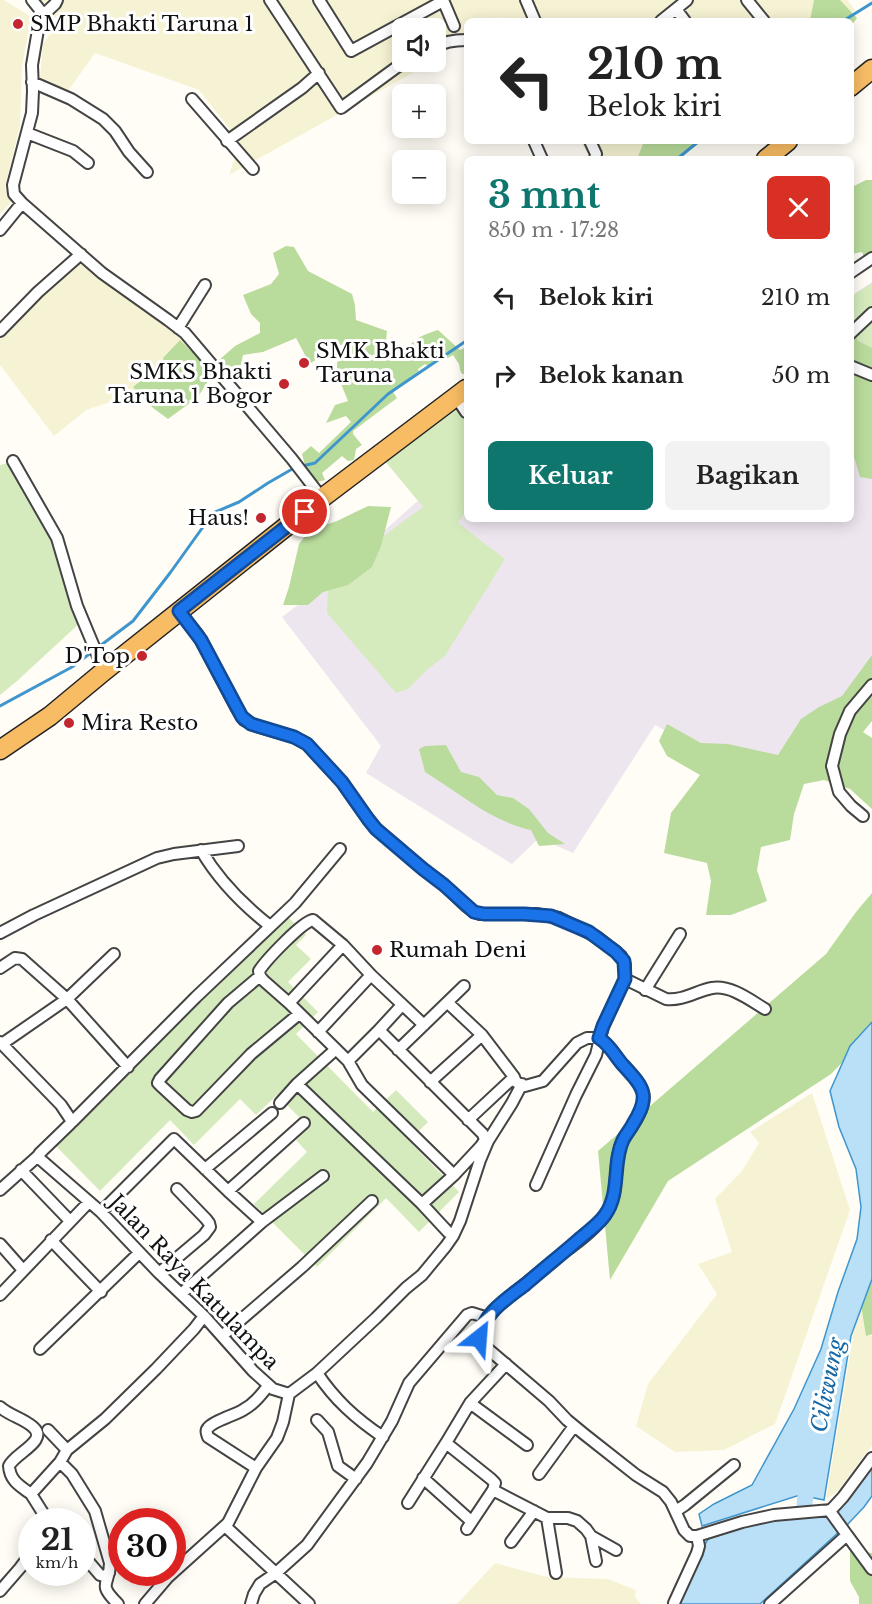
<!DOCTYPE html>
<html lang="id">
<head>
<meta charset="utf-8">
<style>
	:root { --surface:#fff; --page:#f2f2f2; --text:#222; --muted:#767676; --accent:#0f766e }
	body { margin:0; font-family:"Libre Baskerville",serif; background:var(--page); color:var(--text); height:100vh; display:flex; flex-direction:column; font-size:22px; white-space:nowrap }
	* { box-sizing:border-box; margin:0 }
	p { font-size:20px; color:var(--muted) }
	.icon { flex:none; width:33px; height:33px; fill:none; stroke:currentColor; stroke-width:2; stroke-linecap:round; stroke-linejoin:round }
	.map { position:relative; flex:1; overflow:hidden }
	.details { position:absolute; left:464px; top:156px; width:390px; height:366px; display:flex; flex-direction:column; background:var(--surface); border-radius:9px; box-shadow:0 3px 15px #0003 }
	.details>* { flex:none }
	.banner { position:absolute; left:464px; top:18px; width:390px; height:126px; border-radius:9px; box-shadow:0 3px 15px #0003; background:#fff; color:var(--text); overflow:hidden }
	.fabs { position:absolute; left:392px; top:18px; display:grid; gap:12px }
	.fabs a { display:grid; place-items:center; width:54px; height:54px; border-radius:9px; background:var(--surface); box-shadow:0 3px 15px #0003; font-size:30px }
	.speed { position:absolute; left:18px; top:1508px; display:flex; gap:12px; font-size:30px; font-weight:700; text-align:center }
	.speed>* { display:grid; place-content:center; width:78px; height:78px; border-radius:50%; background:var(--surface); box-shadow:0 3px 15px #0003; line-height:1 }
	.speed small { font-size:15px; font-weight:400 }
	.speed .limit { border:9px solid #d22; background:#fff; color:#111 }
	.pin { position:absolute; display:grid; place-items:center; width:51px; height:51px; color:#fff; margin:-26px; border:3px solid #fff; border-radius:50%; box-shadow:0 2px 6px #0007 }
	.me { position:absolute; width:66px; margin:-33px; rotate:28deg; stroke-linejoin:round; filter:drop-shadow(0 0 4px #0008) }
	.turn { display:flex; align-items:center; gap:21px; height:126px; padding:0 24px; font-size:27px }
	.turn .icon { width:78px; height:78px; stroke-width:2.5 }
	.turn b { display:block; font-size:42px; line-height:51px }
	.round { display:grid; place-items:center; flex:none; width:63px; height:63px; border-radius:9px; background:var(--page) }
	.summary { display:flex; align-items:center; justify-content:space-between; height:102px; padding:0 24px }
	h1 { font-size:36px; font-weight:700; line-height:45px; color:var(--accent) }
	.action { display:flex; gap:12px; margin-top:auto; padding:12px 24px }
	.action a { flex:1; height:69px; border-radius:9px; background:var(--accent); color:#fff; font-size:24px; font-weight:700; line-height:69px; text-align:center }
	.action a+a { background:var(--page); color:var(--text) }
	ul { padding:0; list-style:none }
	li { display:flex; align-items:center; gap:18px; height:78px; padding:0 24px }
	li div { flex:1 }
	li b { display:block; font-size:22px }
	li em { font-style:normal }
	.map>svg:first-child { display:block }
	.industrial { fill:#eee6ef }
	.farmland { fill:#f6f3d4 }
	.green { fill:#d5ebbd }
	.forest { fill:#b9dc9c }
	.water { fill:#b9e0f7; stroke:#3f96cf; stroke-width:1.5 }
	.lines { fill:none; stroke-linecap:round; stroke-linejoin:round }
	.stream { stroke:#3f96cf; stroke-width:3 }
	.river { stroke:#b9e0f7; stroke-width:16 }
	.minor-casing { stroke:#444; stroke-width:14 }
	.trunk-casing { stroke:#222; stroke-width:21 }
	.minor { stroke:#fff; stroke-width:10 }
	.trunk { stroke:#f7bc64; stroke-width:18 }
	.route-casing { stroke:#114b97; stroke-width:15 }
	.route { stroke:#1a73e8; stroke-width:10 }
	.poi-dot { fill:#c4262e; stroke:#fff; stroke-width:2 }
	.labels { text-anchor:middle; stroke-width:6; stroke-linejoin:round; paint-order:stroke }
	.poi-label { font-size:21px; fill:#111; stroke:#fff; text-anchor:start }
	.street-label { font-size:21px; fill:#111; stroke:#fff }
	.water-label { font-size:22px; font-style:italic; fill:#1768a6; stroke:#fff }
</style>
</head>
<body>
<div class="map">
<svg width="872" height="1604" viewBox="0 0 872 1604">
	<rect width="100%" height="100%" fill="#fffdf5"/>
	<path class="industrial" d="M 872,282 L 872,667 L 763,783 L 655,725 L 573,853 L 539,838 L 512,864 L 366,773 L 381,746 L 282,617 L 320,588 L 422,497 L 390,461 L 466,401 L 466,519 L 850,519 L 851,296 Z"/>
	<path class="farmland" d="M 0,0 L 4,0 L 31,17 L 22,67 L 20,125 L 5,187 L 12,201 L 0,214 Z
		M 37,0 L 847,0 L 855,10 L 835,21 L 500,21 L 497,17 L 491,21 L 466,21 L 466,37 L 435,57 L 435,28 L 402,28 L 402,62 L 429,62 L 407,76 L 229,175 L 240,142 L 199,90 L 95,53 L 68,91 L 40,78 L 43,44 L 59,21 Z
		M 580,141 L 691,141 L 671,159 L 591,159 Z
		M 77,256 L 179,329 L 211,369 L 86,410 L 54,436 L 0,365 L 0,333 Z
		M 812,1093 L 850,1210 L 775,1424 L 724,1450 L 675,1452 L 636,1426 L 648,1384 L 717,1294 L 698,1264 L 732,1252 L 715,1199 L 742,1171 L 759,1143 L 750,1132 Z
		M 872,1272 L 872,1445 L 837,1492 L 826,1499 L 853,1336 L 868,1281 Z
		M 495,1563 L 547,1577 L 608,1579 L 636,1590 L 635,1597 L 641,1604 L 457,1604 Z"/>
	<path class="green" d="M 872,283 L 872,358 L 851,348 L 850,297 Z
		M 457,405 L 466,420 L 466,511 L 458,523 L 505,559 L 445,656 L 428,669 L 408,689 L 396,693 L 327,613 L 328,588 L 367,548 L 423,507 L 385,461 Z
		M 8,463 L 15,465 L 53,541 L 82,621 L 17,681 L 0,695 L 0,465 Z
		M 286,915 L 306,935 L 296,945 L 311,959 L 288,982 L 318,1012 L 296,1034 L 373,1112 L 396,1090 L 428,1122 L 409,1141 L 459,1192 L 419,1232 L 386,1198 L 317,1267 L 254,1204 L 307,1152 L 296,1140 L 309,1127 L 277,1095 L 256,1115 L 240,1099 L 194,1145 L 170,1120 L 100,1191 L 55,1145 Z"/>
	<path class="forest" d="M 814,0 L 840,0 L 857,18 L 851,26 L 850,21 L 810,21 Z
		M 644,141 L 702,141 L 679,159 L 629,159 L 638,157 Z
		M 866,180 L 872,180 L 872,260 L 866,262 L 862,252 L 851,254 L 850,183 L 854,186 Z
		M 286,246 L 294,247 L 308,271 L 352,294 L 355,305 L 356,320 L 387,331 L 386,342 L 390,357 L 402,355 C 414,339 419,336 438,330 L 460,350 L 466,347 L 466,374 L 462,374 L 460,370 L 459,364 L 453,355 L 446,359 L 442,355 L 428,366 L 425,364 L 418,369 L 419,371 L 393,392 L 397,398 L 353,431 L 353,434 L 362,445 L 356,449 L 354,460 L 348,461 L 342,456 L 322,473 L 325,480 L 317,482 L 306,469 L 302,454 L 311,446 L 319,453 L 351,422 L 346,416 L 326,423 L 335,405 L 348,401 L 337,374 L 337,362 L 349,357 L 347,342 L 326,353 L 311,363 L 305,355 L 296,338 L 263,352 L 243,355 L 241,365 L 231,376 L 212,377 L 206,384 L 198,397 L 168,419 L 153,408 L 133,387 L 143,379 L 167,375 L 163,358 L 180,340 L 192,352 L 218,361 L 235,346 L 260,333 L 260,323 L 251,314 L 243,295 L 271,284 L 279,274 L 273,253 Z
		M 851,328 L 858,341 L 872,348 L 872,479 L 860,477 L 855,460 L 851,453 Z
		M 368,506 L 391,507 L 381,546 L 372,567 L 348,585 L 323,592 L 308,605 L 283,605 L 289,587 L 299,544 L 310,530 L 337,521 Z
		M 872,655 L 872,721 L 863,732 L 872,738 L 872,809 L 850,789 L 824,780 L 804,784 L 794,814 L 790,840 L 761,847 L 757,870 L 767,901 L 731,915 L 706,915 L 711,881 L 707,863 L 664,853 L 671,813 L 700,775 L 667,756 L 659,741 L 667,724 L 701,743 L 728,744 L 778,755 L 801,719 L 819,707 L 842,696 Z
		M 446,745 L 461,772 L 479,777 L 497,795 L 513,798 L 529,809 L 548,833 L 565,844 L 539,846 L 531,830 C 492,822 458,792 425,772 L 419,749 L 425,746 Z
		M 872,893 L 872,1032 L 831,1074 L 668,1181 L 610,1280 L 598,1151 L 826,954 L 856,912 Z
		M 872,1265 L 872,1334 L 866,1336 L 860,1298 Z
		M 850,1550 L 872,1553 L 872,1604 L 859,1604 L 859,1597 L 850,1581 Z"/>
	<path class="water" d="M 872,1022 L 872,1279 L 851,1336 L 824,1500 L 800,1495 L 702,1526 L 699,1514 L 714,1504 L 752,1485 L 794,1409 L 821,1349 L 838,1292 L 857,1239 L 861,1207 L 856,1169 L 839,1127 L 830,1091 L 850,1046 Z
		M 872,1461 L 872,1496 L 864,1507 L 847,1525 L 834,1510 Z
		M 826,1510 L 841,1530 L 760,1604 L 676,1604 L 696,1559 L 710,1536 L 801,1513 Z"/>
	<g class="lines">
		<path class="stream" d="M 843,21 L 872,3
			M 677,159 L 699,141
			M 0,706 L 72,667 L 133,621 L 170,573 L 213,513 L 239,502 L 268,483 L 294,468 L 315,463 L 388,394 L 466,341"/>
		<path class="river" d="M 803,1528 L 805,1499 L 809,1476"/>
		<g class="minor-casing">
			<path id="minor" d="M 32,0 L 40,10 L 40,18 L 32,65 L 33,91 L 32,113 L 13,185 L 14,194 L 22,203 L 102,273 L 168,320 L 185,333 L 292,459 L 322,498
				M 270,0 L 341,108 L 397,67 L 407,62
				M 319,0 L 351,51 L 443,1
				M 443,0 L 454,26
				M 526,0 L 535,21
				M 747,0 L 764,21
				M 676,9 L 685,21
				M 40,18 L 55,4 L 57,0
				M 661,21 L 687,0
				M 435,47 C 445,41 455,40 466,40
				M 32,82 L 71,99 L 103,119 L 115,131 L 129,152 L 147,172
				M 192,99 L 253,169
				M 27,133 L 73,151 L 88,163
				M 227,141 L 302,88 L 319,73
				M 534,141 L 542,159
				M 590,141 L 596,154 L 595,159
				M 0,230 L 22,203
				M 850,273 L 872,258
				M 178,328 L 205,285
				M 0,331 L 38,292 L 81,254
				M 850,334 L 872,313
				M 850,366 L 872,375
				M 456,397 L 466,412
				M 13,461 L 57,538 L 77,606 L 97,654 L 103,672
				M 179,611 L 198,635 L 236,707 L 244,720 L 256,726 L 294,737 L 307,744 L 342,782 L 368,819 L 376,829 L 423,869 L 444,885 L 466,906 L 474,912 L 480,914 L 536,914 L 559,918 L 597,937 L 621,956 L 625,965 L 625,979 L 603,1026 L 596,1055 L 576,1095 L 536,1185
				M 863,816 L 851,806 L 839,792 L 832,766 L 840,734 L 850,711 L 872,685
				M 201,850 C 219,881 242,904 270,926
				M 0,933 L 34,915 L 157,858 L 174,854 L 238,846
				M 0,968 L 15,958 L 22,959 L 67,999 L 128,1067
				M 260,976 L 228,1003 L 160,1079 L 158,1083 L 160,1085 L 187,1110 L 192,1112 L 196,1111 L 251,1054 L 299,1014
				M 625,979 L 666,999 C 683,1001 696,991 712,988 C 731,985 750,1000 765,1009
				M 645,990 L 680,934
				M 289,1003 L 343,945
				M 448,1003 L 482,1035 L 514,1077 L 516,1082 L 525,1086 L 543,1081 L 577,1043 L 587,1038 L 599,1038 C 610,1045 615,1056 623,1065 C 645,1089 651,1095 633,1125 C 629,1131 624,1137 621,1144 C 613,1167 620,1195 605,1215 C 596,1228 577,1243 564,1252 C 551,1263 538,1274 525,1284 C 511,1295 472,1322 481,1343 L 549,1401 L 567,1420 L 584,1434 L 636,1475 L 663,1492 L 671,1502 L 684,1530 L 690,1536 L 697,1536 L 742,1522 L 774,1515 L 831,1510 L 843,1497 L 872,1458
				M 424,1025 L 371,975 L 343,945 L 313,920 C 302,922 266,960 259,971 L 260,976 L 264,981 L 289,1003 L 348,1061 L 362,1085 L 454,1175
				M 379,1030 L 402,1005
				M 318,1032 L 371,975
				M 0,1042 L 61,1105 L 71,1120 L 70,1124 L 40,1153 L 38,1156 L 40,1159 L 101,1212 L 159,1273 L 204,1316 L 253,1371 L 273,1389 L 289,1394
				M 2,1044 L 67,999 L 114,954
				M 398,1050 L 464,986
				M 348,1061 L 379,1030 L 483,1134 L 485,1140 L 481,1146 L 454,1175 L 422,1204
				M 430,1082 L 482,1035
				M 297,1084 L 422,1204 L 448,1232
				M 280,1103 L 297,1084 L 335,1050
				M 468,1120 L 514,1077
				M 72,1122 L 196,997 L 295,903 L 340,849
				M 205,1169 L 272,1113
				M 21,1170 L 70,1221
				M 0,1190 L 38,1156
				M 228,1191 L 304,1123
				M 101,1212 L 174,1139 L 228,1191 L 262,1222 L 181,1294
				M 262,1222 L 323,1176
				M 51,1240 L 101,1292
				M 0,1244 L 23,1270
				M 159,1273 L 204,1235 L 210,1227 L 209,1223 L 206,1219 L 177,1189
				M 0,1295 L 89,1202
				M 222,1336 L 302,1267 L 372,1201
				M 40,1349 L 139,1253
				M 317,1373 C 335,1400 355,1418 383,1437
				M 289,1394 L 317,1373 L 376,1318 L 406,1288 L 422,1275 L 446,1246 L 453,1236 L 460,1221 L 480,1160 L 488,1141 L 512,1103 L 522,1084
				M 470,1403 L 527,1445
				M 0,1407 C 10,1416 23,1418 33,1427 C 49,1441 15,1453 9,1466 C 10,1481 20,1486 31,1494
				M 317,1420 L 328,1432 L 338,1466 L 356,1479
				M 48,1430 L 67,1450
				M 446,1443 L 491,1479 L 495,1483 L 493,1490 L 467,1529
				M 60,1462 L 72,1474 L 95,1511 L 110,1563 C 110,1586 96,1582 118,1604
				M 256,1468 L 208,1437 C 207,1433 205,1431 208,1428 C 213,1421 235,1415 243,1410 C 254,1404 261,1395 268,1386
				M 539,1474 L 574,1426
				M 423,1478 L 471,1521
				M 493,1490 L 547,1518 L 568,1518 L 577,1521 L 586,1529 L 591,1536 L 616,1550
				M 408,1503 L 446,1443 L 470,1403 L 506,1364
				M 674,1508 L 679,1509 L 685,1505 L 734,1465
				M 547,1518 L 556,1573
				M 48,1521 L 31,1494 L 60,1462 L 67,1450 L 105,1419 L 156,1369 L 194,1329 L 204,1316
				M 225,1526 L 309,1604
				M 847,1535 L 872,1569
				M 591,1536 L 596,1561
				M 511,1542 L 534,1511
				M 82,1554 L 100,1575 L 104,1576 L 109,1573
				M 0,1591 L 20,1568 L 32,1552
				M 674,1603 L 697,1553 L 699,1546 L 697,1536
				M 145,1604 L 168,1577 L 228,1523 L 256,1468 L 277,1438 L 283,1422 L 289,1394
				M 251,1604 L 254,1594 L 260,1584 L 276,1573 L 307,1545 L 367,1463 L 392,1421 L 409,1383 L 467,1315 L 472,1313 L 488,1318
				M 770,1604 L 847,1535 L 829,1510"/>
		</g>
		<g class="trunk-casing">
			<path id="trunk" d="M 850,87 L 872,69
				M 766,159 L 788,141
				M 0,750 L 50,716 L 103,672 L 322,498 L 466,389"/>
		</g>
		<use href="#minor" class="minor"/>
		<use href="#trunk" class="trunk"/>
	</g>
	<g class="lines">
		<g class="route-casing">
			<path id="route" d="M 305,512 L 179,611 L 201,640 L 242,717 L 251,724 L 294,737 L 307,744 L 342,782 L 368,819 L 376,829 L 423,869 L 444,885 L 474,912 L 484,914 L 524,914 L 551,916 L 589,932 L 616,952 L 624,961 L 625,979 L 603,1026 L 599,1038 C 610,1045 615,1056 623,1065 C 644,1088 651,1095 633,1124 C 630,1130 626,1134 623,1140 C 612,1163 621,1193 605,1215 C 598,1225 587,1232 578,1240 C 561,1255 543,1269 526,1284 C 508,1298 483,1313 479,1338"/>
		</g>
		<use href="#route" class="route"/>
	</g>
	<g class="poi-dot">
		<circle cx="18" cy="24" r="6"/>
		<circle cx="304" cy="363" r="6"/>
		<circle cx="284" cy="384" r="6"/>
		<circle cx="261" cy="518" r="6"/>
		<circle cx="142" cy="656" r="6"/>
		<circle cx="69" cy="723" r="6"/>
		<circle cx="377" cy="950" r="6"/>
	</g>
	<g class="labels">
		<g class="poi-label">
			<text x="30" y="31">SMP Bhakti Taruna 1</text>
			<text x="316" y="358">SMK Bhakti<tspan x="316" dy="24">Taruna</tspan></text>
			<text x="272" y="379" text-anchor="end">SMKS Bhakti<tspan x="272" dy="24">Taruna 1 Bogor</tspan></text>
			<text x="249" y="525" text-anchor="end">Haus!</text>
			<text x="130" y="663" text-anchor="end">D'Top</text>
			<text x="81" y="730">Mira Resto</text>
			<text x="389" y="957">Rumah Deni</text>
		</g>
		<g class="street-label">
			<text transform="translate(194 1282) rotate(46)" y="7">Jalan Raya Katulampa</text>
		</g>
		<g class="water-label">
			<text transform="translate(827 1385) rotate(-79)" y="8">Ciliwung</text>
		</g>
	</g>
</svg>
<div class="fabs">
<a><svg class="icon" aria-label="sound" viewBox="0 0 24 24"><path d="M4 9h4l5-4v14l-5-4H4zM17 9q2 3 0 6"/></svg></a>
<a>+</a>
<a>−</a>
</div>
<div class="speed"><div>21<small>km/h</small></div><div class="limit">30</div></div>
<div class="pin" style="left:305px;top:512px;background:#d93025"><svg class="icon" aria-label="arrive" viewBox="0 0 24 24"><path d="M6 21V4h12l-3 4 3 4H6"/></svg></div>
<svg class="me" style="left:479px;top:1338px" viewBox="-20 -20 40 40"><path d="M0-17L14 15 0 8-14 15z" fill="#1a73e8" stroke="#fff" stroke-width="4"/></svg>
<div class="banner">
<div class="turn"><svg class="icon" aria-label="left" viewBox="0 0 24 24"><path d="M17 20v-9H6M10 6l-5 5 5 5"/></svg><div><b>210 m</b>Belok kiri</div></div>
</div>
<section class="details">
<div class="summary"><div><h1>3 mnt</h1><p>850 m · 17:28</p></div><a class="round" style="background:#d93025;color:#fff"><svg class="icon" aria-label="close" viewBox="0 0 24 24"><path d="M6 6l12 12M18 6L6 18"/></svg></a></div>
<ul>
<li><svg class="icon" aria-label="left" viewBox="0 0 24 24"><path d="M17 20v-9H6M10 6l-5 5 5 5"/></svg><div><b>Belok kiri</b></div><em>210 m</em></li>
<li><svg class="icon" aria-label="right" viewBox="0 0 24 24"><path d="M7 20v-9h11M14 6l5 5-5 5"/></svg><div><b>Belok kanan</b></div><em>50 m</em></li>
</ul>
<div class="action"><a>Keluar</a><a>Bagikan</a></div>
</section>
</div>
</body>
</html>
